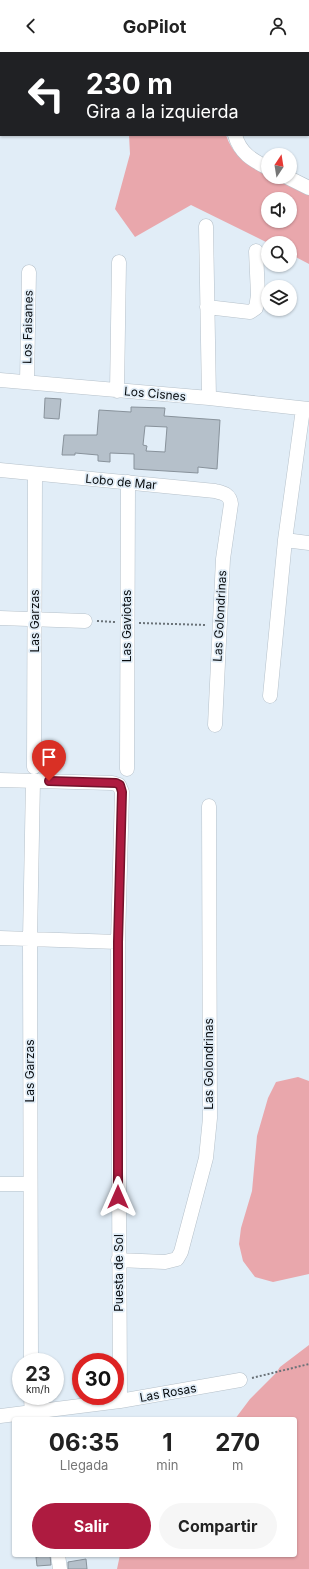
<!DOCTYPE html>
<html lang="es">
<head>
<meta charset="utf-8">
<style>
	:root { --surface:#fff; --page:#f6f6f6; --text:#222; --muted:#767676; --accent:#ae1b40 }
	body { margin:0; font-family:Inter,sans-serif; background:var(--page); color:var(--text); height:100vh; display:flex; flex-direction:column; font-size:15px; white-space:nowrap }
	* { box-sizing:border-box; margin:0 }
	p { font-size:13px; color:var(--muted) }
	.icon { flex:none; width:22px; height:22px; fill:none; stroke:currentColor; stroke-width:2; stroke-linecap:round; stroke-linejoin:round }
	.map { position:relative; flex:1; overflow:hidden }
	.drawer { position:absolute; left:12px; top:1365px; width:285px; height:140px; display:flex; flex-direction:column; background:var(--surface); border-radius:4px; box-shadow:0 1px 3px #0004 }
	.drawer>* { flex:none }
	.top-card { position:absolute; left:0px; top:0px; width:309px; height:84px; box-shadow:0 1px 3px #0004; background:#202124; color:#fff; overflow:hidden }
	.needle { width:26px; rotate:12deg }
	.tools { position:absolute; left:261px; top:96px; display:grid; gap:8px }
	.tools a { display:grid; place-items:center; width:36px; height:36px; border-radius:50%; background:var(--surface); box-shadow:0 1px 3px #0004; font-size:20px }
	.speed { position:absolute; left:12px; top:1301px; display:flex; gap:8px; font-size:20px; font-weight:700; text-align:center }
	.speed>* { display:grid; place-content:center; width:52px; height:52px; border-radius:50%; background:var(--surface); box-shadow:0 1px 3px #0004; line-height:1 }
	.speed small { font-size:10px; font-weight:400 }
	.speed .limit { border:6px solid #d22; background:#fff; color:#111 }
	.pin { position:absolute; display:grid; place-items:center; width:34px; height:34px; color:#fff; margin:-41px -17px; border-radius:50% 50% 50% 0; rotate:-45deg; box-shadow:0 0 4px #0007 }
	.pin .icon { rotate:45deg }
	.me { position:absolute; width:44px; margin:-22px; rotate:0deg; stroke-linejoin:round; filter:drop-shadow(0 0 3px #0008) }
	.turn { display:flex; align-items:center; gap:14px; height:84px; padding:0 20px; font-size:18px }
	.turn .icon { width:52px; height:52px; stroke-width:2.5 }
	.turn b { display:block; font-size:28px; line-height:34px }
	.eta { display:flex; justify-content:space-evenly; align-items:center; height:68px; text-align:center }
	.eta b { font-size:24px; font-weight:700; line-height:28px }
	.primary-button { display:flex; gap:8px; margin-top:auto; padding:8px 20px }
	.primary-button a { flex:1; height:46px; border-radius:24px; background:var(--accent); color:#fff; font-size:16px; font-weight:700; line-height:46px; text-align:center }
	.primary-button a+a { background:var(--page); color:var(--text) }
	header { display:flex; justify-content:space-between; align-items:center; height:52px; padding:0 20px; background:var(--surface); font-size:18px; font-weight:700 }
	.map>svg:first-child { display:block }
	.forest { fill:#e9a7ac; fill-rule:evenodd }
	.building { fill:#b5c0ca; stroke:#88929b; fill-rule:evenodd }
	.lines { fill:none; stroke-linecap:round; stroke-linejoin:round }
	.street-casing { stroke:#b6c1ca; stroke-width:15 }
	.path { stroke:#6a7278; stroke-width:2; stroke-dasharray:2 2; stroke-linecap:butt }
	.street { stroke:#fff; stroke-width:14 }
	.route-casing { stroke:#71122a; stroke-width:10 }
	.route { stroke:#ae1b40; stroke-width:7 }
	.labels { text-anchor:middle; stroke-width:3.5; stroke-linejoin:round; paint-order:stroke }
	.street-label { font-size:12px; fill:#080c0f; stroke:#e1edf7 }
</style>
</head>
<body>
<header><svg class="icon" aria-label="back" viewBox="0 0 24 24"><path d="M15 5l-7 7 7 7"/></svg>GoPilot<svg class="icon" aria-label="person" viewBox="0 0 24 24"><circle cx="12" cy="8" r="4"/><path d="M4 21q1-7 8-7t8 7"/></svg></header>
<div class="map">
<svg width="309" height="1517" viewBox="0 0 309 1517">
	<rect width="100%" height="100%" fill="#e1edf7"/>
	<path class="forest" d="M 120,0 L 288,0 L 287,1 Z
		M 129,83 L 226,83 C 233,105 249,112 268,122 L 268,125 L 275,125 L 309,143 L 309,212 L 290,202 L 290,191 L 268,191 L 191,153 L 135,185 L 115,157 L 130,102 ZM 268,147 L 290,147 L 290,169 L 268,169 Z
		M 298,1025 L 309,1029 L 309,1222 L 273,1230 L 255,1225 L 243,1209 L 239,1192 L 241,1176 L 252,1139 L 257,1084 L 268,1046 L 276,1030 Z
		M 309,1293 L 309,1517 L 117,1517 L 120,1503 L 295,1503 L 295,1367 L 235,1367 L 250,1347 L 276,1321 L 280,1315 Z"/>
	<path class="building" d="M 45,346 L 61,347 L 59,367 L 44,366 Z
		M 131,355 L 165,356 L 164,364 L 220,368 L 217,417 L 198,415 L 198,421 L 134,417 L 134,402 L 110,401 L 110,410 L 98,409 L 98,403 L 75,401 L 75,403 L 62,403 L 64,383 L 97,383 L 99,358 L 131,360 ZM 145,374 L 167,375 L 165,400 L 146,399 L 147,394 L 143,393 Z
		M 50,1503 L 51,1513 L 37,1514 L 36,1505 Z
		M 86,1507 L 87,1517 L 68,1517 L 68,1510 Z"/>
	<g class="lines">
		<g class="street-casing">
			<path id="street" d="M 308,5 L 309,7
				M 235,83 C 240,101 252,108 268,116
				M 287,125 L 309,136
				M 206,174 L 209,346
				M 207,255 L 250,260 L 256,256 L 258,243 L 256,199
				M 0,328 L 209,346 L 309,357
				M 27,330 L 29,220
				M 117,339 L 119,210
				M 0,418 L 215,439 C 223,441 230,442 231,452 L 223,507 L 215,673
				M 285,488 L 309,491
				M 0,566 L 85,569
				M 270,644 L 285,488 L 303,357
				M 34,715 L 35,422
				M 127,717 L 128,430
				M 0,728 L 112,731 L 119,733 L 122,740 L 118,890 L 120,1349
				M 0,886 L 118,890
				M 0,1132 L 30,1132
				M 118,1208 L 165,1210 L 177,1207 L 181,1200 L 206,1106 L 210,1066 L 209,754
				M 31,1310 L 30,887 L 33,729
				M 31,1344 L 32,1367
				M 0,1364 L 120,1349 L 240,1328
				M 58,1503 L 60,1517"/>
		</g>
		<path class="path" d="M 97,569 L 115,570
			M 139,571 L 207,573
			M 252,1326 L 309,1312"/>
		<use href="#street" class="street"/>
	</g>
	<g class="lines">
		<g class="route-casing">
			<path id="route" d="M 49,729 L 116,731 L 120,733 L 122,740 L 118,890 L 118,1145"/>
		</g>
		<use href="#route" class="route"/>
	</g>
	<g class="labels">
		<g class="street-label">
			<text transform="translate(28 275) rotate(-89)" y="4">Los Faisanes</text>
			<text transform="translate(155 342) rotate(5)" y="4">Los Cisnes</text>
			<text transform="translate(121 430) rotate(5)" y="4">Lobo de Mar</text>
			<text transform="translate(220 564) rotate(-87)" y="4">Las Golondrinas</text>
			<text transform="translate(35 569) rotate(-90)" y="4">Las Garzas</text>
			<text transform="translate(127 574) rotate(-90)" y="4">Las Gaviotas</text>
			<text transform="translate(209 1012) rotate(-90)" y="4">Las Golondrinas</text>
			<text transform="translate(30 1019) rotate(-90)" y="4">Las Garzas</text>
			<text transform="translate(119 1221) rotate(-90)" y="4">Puesta de Sol</text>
			<text transform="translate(168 1341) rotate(-10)" y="4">Las Rosas</text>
		</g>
	</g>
</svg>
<div class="tools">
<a><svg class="needle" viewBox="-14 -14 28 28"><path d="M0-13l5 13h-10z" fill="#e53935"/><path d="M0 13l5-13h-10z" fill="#767676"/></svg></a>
<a><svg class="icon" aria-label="sound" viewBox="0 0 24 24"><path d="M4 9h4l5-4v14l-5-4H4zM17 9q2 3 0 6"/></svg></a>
<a><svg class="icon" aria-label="search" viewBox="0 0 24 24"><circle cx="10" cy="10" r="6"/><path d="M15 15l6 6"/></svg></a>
<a><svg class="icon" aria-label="layers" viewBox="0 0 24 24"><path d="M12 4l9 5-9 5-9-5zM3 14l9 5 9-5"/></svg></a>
</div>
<div class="speed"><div>23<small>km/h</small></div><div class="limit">30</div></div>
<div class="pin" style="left:49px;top:729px;background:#d93025"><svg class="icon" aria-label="arrive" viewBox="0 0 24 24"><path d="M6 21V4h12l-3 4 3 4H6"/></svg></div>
<svg class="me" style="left:118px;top:1145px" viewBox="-20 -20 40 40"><path d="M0-17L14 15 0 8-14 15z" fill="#ae1b40" stroke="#fff" stroke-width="4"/></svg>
<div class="top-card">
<div class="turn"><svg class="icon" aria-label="left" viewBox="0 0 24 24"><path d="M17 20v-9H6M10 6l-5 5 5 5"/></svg><div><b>230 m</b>Gira a la izquierda</div></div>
</div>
<section class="drawer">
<div class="eta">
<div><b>06:35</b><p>Llegada</p></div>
<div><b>1</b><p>min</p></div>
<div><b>270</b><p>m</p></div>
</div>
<div class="primary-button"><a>Salir</a><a>Compartir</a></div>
</section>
</div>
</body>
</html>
